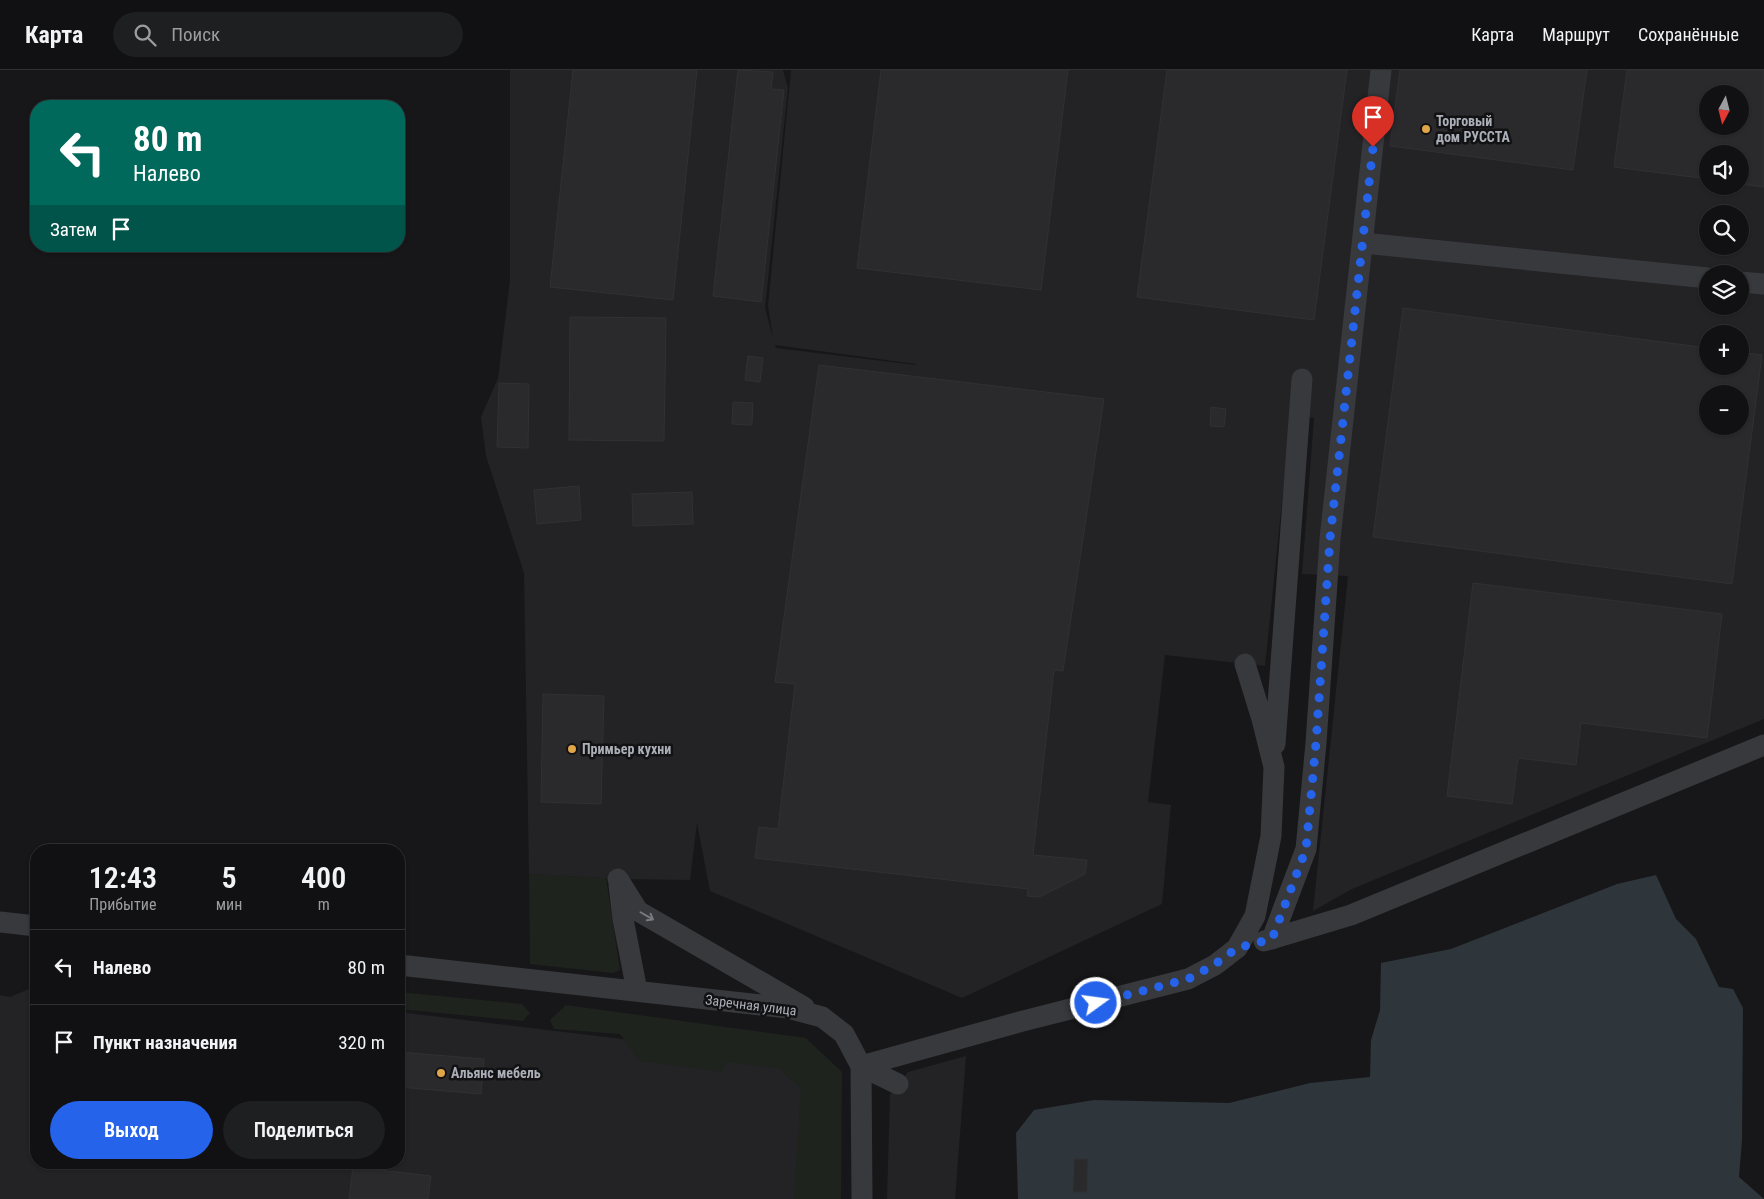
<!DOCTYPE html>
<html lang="ru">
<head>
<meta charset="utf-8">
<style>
	:root { --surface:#111113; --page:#1e1f21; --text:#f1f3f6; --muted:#9c9da0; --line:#303133; --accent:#2563eb }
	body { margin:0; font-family:"Roboto Condensed",sans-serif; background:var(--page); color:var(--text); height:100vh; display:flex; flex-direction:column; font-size:19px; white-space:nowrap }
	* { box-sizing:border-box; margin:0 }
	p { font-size:16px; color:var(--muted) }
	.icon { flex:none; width:28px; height:28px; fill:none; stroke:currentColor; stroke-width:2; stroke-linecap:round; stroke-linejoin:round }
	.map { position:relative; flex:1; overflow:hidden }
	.sheet { position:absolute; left:30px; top:774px; width:375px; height:325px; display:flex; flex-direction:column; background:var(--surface); border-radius:20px; box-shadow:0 1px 4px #0004,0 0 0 1px var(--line) }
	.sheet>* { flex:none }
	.guide { position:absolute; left:30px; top:30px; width:375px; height:152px; border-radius:20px; box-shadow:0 1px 4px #0004,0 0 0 1px var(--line); background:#00695c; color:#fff; overflow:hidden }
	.needle { width:32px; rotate:187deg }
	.fabs { position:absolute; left:1699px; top:15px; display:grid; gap:10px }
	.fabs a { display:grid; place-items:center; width:50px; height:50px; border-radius:50%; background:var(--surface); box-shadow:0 1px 4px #0004,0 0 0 1px var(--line); font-size:25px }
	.pin { position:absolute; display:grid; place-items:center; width:42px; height:42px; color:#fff; margin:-51px -21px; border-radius:50% 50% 50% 0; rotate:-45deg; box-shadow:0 0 5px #0007 }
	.pin .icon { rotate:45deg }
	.me { position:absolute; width:55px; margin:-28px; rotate:76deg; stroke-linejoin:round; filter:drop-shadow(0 0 4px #0008) }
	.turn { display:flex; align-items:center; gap:18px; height:105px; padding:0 20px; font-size:22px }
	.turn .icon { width:65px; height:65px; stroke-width:2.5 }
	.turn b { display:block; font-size:35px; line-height:42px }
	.then { display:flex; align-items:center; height:48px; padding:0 20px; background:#0003; gap:10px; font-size:19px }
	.eta { display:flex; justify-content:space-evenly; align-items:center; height:85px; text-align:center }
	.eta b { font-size:30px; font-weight:600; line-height:35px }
	.action { display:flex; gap:10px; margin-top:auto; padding:10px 20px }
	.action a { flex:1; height:58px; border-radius:30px; background:var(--accent); color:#fff; font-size:20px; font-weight:600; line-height:58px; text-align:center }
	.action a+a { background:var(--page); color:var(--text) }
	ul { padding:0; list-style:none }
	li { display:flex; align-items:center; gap:15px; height:75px; padding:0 20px; border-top:1px solid var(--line) }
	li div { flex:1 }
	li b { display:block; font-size:19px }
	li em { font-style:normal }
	header { display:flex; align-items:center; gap:30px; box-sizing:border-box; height:70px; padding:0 25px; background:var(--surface); border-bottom:1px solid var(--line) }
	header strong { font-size:24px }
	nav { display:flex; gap:28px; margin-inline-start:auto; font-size:18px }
	.search { width:350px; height:45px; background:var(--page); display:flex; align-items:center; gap:12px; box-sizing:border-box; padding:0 18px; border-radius:28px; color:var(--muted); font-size:19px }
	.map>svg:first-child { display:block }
	.built { fill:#232326; fill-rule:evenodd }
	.green { fill:#1e231e }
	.water { fill:#2e363b }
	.building { fill:#2a2a2d; stroke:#313135; fill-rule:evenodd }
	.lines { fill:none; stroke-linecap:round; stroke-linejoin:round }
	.minor { stroke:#38393d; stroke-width:21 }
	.oneway { stroke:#777a80 }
	.route { stroke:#2563eb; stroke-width:9; stroke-dasharray:0 16.2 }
	.poi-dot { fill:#e0a548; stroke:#121214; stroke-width:2 }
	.labels { text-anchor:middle; stroke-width:5; stroke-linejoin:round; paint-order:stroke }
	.poi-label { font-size:14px; font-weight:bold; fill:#abafb7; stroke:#121214; text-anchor:start }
	.street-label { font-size:14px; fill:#abafb7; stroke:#121214 }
</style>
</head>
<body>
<header>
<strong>Карта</strong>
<div class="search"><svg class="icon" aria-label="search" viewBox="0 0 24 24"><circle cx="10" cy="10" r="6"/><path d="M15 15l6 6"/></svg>Поиск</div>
<nav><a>Карта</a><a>Маршрут</a><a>Сохранённые</a></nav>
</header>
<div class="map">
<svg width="1764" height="1129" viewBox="0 0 1764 1129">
	<rect width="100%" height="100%" fill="#171719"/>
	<path class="built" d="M 510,0 L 783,0 L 788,18 L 765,238 L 773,268 L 768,236 L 791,0 L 1764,0 L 1764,649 L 1352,819 L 1313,841 L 1348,506 L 1302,504 L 1314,348 L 1291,345 L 1265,596 L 1165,585 L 1148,732 L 1171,735 L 1162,834 L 962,928 L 710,821 L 697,753 L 690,810 L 618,809 L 529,804 L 524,503 L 486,386 L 481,347 L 498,308 L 510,210 ZM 1708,24 L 1740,24 L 1740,56 L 1708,56 ZM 1708,84 L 1740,84 L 1740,116 L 1708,116 ZM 1708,144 L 1740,144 L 1740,176 L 1708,176 ZM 1708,204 L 1740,204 L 1740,236 L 1708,236 ZM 1708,264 L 1740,264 L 1740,296 L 1708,296 ZM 775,275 L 916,294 L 916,295 L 776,278 ZM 1708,324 L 1740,324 L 1740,356 L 1708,356 Z
		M 36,916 L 36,1092 L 399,1092 L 399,942 L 788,989 L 821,1016 L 815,1129 L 0,1129 L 0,925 L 10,927 Z
		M 966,986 L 955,1129 L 887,1129 L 890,1024 L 908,1002 Z"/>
	<path class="green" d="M 529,804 L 606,808 L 620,900 L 613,903 L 530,894 Z
		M 399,922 L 522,934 L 530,943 L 523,951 L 399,939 Z
		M 566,935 L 806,968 L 842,1002 L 841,1129 L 794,1129 L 801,1018 L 779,999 L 728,992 L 722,1002 L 639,991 L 620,964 L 554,959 L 550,950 Z"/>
	<path class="water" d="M 1656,805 L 1676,849 L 1696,869 L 1719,917 L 1733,919 L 1743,938 L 1742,1070 L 1739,1107 L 1764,1129 L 1018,1129 L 1016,1063 L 1034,1040 L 1094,1030 L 1229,1033 L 1310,1013 L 1370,1007 L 1371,970 L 1380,940 L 1381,893 L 1451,879 L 1617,814 Z"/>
	<path class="building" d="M 573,0 L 697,0 L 673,230 L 550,217 Z
		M 738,0 L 773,2 L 771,19 L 784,20 L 761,232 L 713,226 Z
		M 881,0 L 1068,0 L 1041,220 L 857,198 Z
		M 1167,0 L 1347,0 L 1314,250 L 1137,227 Z
		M 1400,0 L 1587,0 L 1573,100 L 1390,76 Z
		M 1627,0 L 1764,0 L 1764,117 L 1740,114 L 1740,84 L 1708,84 L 1708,109 L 1614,97 ZM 1708,24 L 1740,24 L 1740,56 L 1708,56 Z
		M 1403,238 L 1708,278 L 1708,296 L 1740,296 L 1740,282 L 1762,285 L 1732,514 L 1373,467 ZM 1708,324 L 1740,324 L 1740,356 L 1708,356 Z
		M 570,247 L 666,248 L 664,371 L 569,370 Z
		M 748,286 L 763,288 L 760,312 L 745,310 Z
		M 819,295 L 1104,329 L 1063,601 L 1054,600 L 1033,785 L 1087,790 L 1085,804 L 1039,827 L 1027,826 L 1028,819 L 755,788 L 759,757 L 778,759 L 795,614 L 775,612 Z
		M 499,313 L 529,314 L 528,378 L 497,377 Z
		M 733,332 L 753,333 L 752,355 L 732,354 Z
		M 1211,337 L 1226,339 L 1224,357 L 1210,356 Z
		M 579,416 L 581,450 L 537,454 L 534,420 Z
		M 692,422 L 693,454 L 633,456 L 632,424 Z
		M 1473,513 L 1722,544 L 1707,668 L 1581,653 L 1576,695 L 1518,688 L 1512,734 L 1447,726 Z
		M 543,624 L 604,626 L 601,734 L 541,732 Z
		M 399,982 L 484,989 L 481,1024 L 399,1017 Z
		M 1074,1089 L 1088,1089 L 1087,1122 L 1073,1122 Z
		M 353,1097 L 431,1106 L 428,1129 L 349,1129 Z"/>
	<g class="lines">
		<path class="minor" d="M 1363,173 L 1708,208
			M 1740,212 L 1764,214
			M 1275,674 L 1302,309
			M 618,809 L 638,841 L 804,937
			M 619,815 L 623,849 L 637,921
			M 0,852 L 36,856
			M 1272,869 L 1306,779 L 1316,673 L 1330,469 L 1381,0
			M 1264,871 L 1351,845 L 1764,675
			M 399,895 L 788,938 L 822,947 L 844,964 L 861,996 L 862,1129
			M 861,996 L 1023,951 L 1188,909 L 1215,895 L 1237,878 L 1255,846 L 1271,766 L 1274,697 L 1262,649 L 1245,594
			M 861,996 L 898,1014"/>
	</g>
	<defs><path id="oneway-shaft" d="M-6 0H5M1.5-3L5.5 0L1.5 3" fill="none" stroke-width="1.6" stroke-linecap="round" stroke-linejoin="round" transform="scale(1.25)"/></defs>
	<use class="oneway" href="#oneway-shaft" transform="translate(647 846) rotate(30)"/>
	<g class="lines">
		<path class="route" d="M 1096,933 L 1188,909 L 1214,895 L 1237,878 L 1272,869 L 1306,779 L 1316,673 L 1330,469 L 1373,77"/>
	</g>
	<g class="poi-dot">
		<circle cx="1426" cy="59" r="5"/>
		<circle cx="572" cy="679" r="5"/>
		<circle cx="441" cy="1003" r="5"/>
	</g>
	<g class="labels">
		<g class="poi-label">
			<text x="1436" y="56">Торговый<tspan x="1436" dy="16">дом РУССТА</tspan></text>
			<text x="582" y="684">Примьер кухни</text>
			<text x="451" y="1008">Альянс мебель</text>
		</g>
		<g class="street-label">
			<text transform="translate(751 935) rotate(7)" y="5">Заречная улица</text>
		</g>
	</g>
</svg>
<div class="fabs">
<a><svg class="needle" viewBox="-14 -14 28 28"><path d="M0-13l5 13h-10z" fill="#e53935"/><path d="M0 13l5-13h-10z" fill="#9c9da0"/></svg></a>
<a><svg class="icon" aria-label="sound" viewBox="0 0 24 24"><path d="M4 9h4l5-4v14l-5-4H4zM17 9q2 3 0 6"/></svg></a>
<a><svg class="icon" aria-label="search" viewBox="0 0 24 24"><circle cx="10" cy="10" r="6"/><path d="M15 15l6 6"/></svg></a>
<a><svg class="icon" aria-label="layers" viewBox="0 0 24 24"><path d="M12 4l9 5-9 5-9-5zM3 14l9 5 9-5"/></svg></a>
<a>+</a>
<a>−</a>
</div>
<div class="pin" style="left:1373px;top:77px;background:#d93025"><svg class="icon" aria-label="arrive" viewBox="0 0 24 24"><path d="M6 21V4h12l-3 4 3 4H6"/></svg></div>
<svg class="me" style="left:1096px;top:933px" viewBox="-20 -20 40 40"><circle r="17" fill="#2563eb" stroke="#fff" stroke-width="3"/><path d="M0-11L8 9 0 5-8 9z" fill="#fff"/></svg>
<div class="guide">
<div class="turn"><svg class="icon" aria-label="left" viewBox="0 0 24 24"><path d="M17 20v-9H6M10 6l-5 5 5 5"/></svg><div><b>80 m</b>Налево</div></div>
<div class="then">Затем<svg class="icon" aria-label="arrive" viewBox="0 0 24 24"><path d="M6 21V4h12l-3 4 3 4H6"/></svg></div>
</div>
<section class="sheet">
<div class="eta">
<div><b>12:43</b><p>Прибытие</p></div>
<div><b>5</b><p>мин</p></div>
<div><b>400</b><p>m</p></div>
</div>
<ul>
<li><svg class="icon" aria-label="left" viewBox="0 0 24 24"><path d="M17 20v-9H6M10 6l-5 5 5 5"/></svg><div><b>Налево</b></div><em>80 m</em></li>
<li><svg class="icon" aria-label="arrive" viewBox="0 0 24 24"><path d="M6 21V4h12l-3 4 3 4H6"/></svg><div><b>Пункт назначения</b></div><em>320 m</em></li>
</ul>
<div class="action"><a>Выход</a><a>Поделиться</a></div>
</section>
</div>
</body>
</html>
